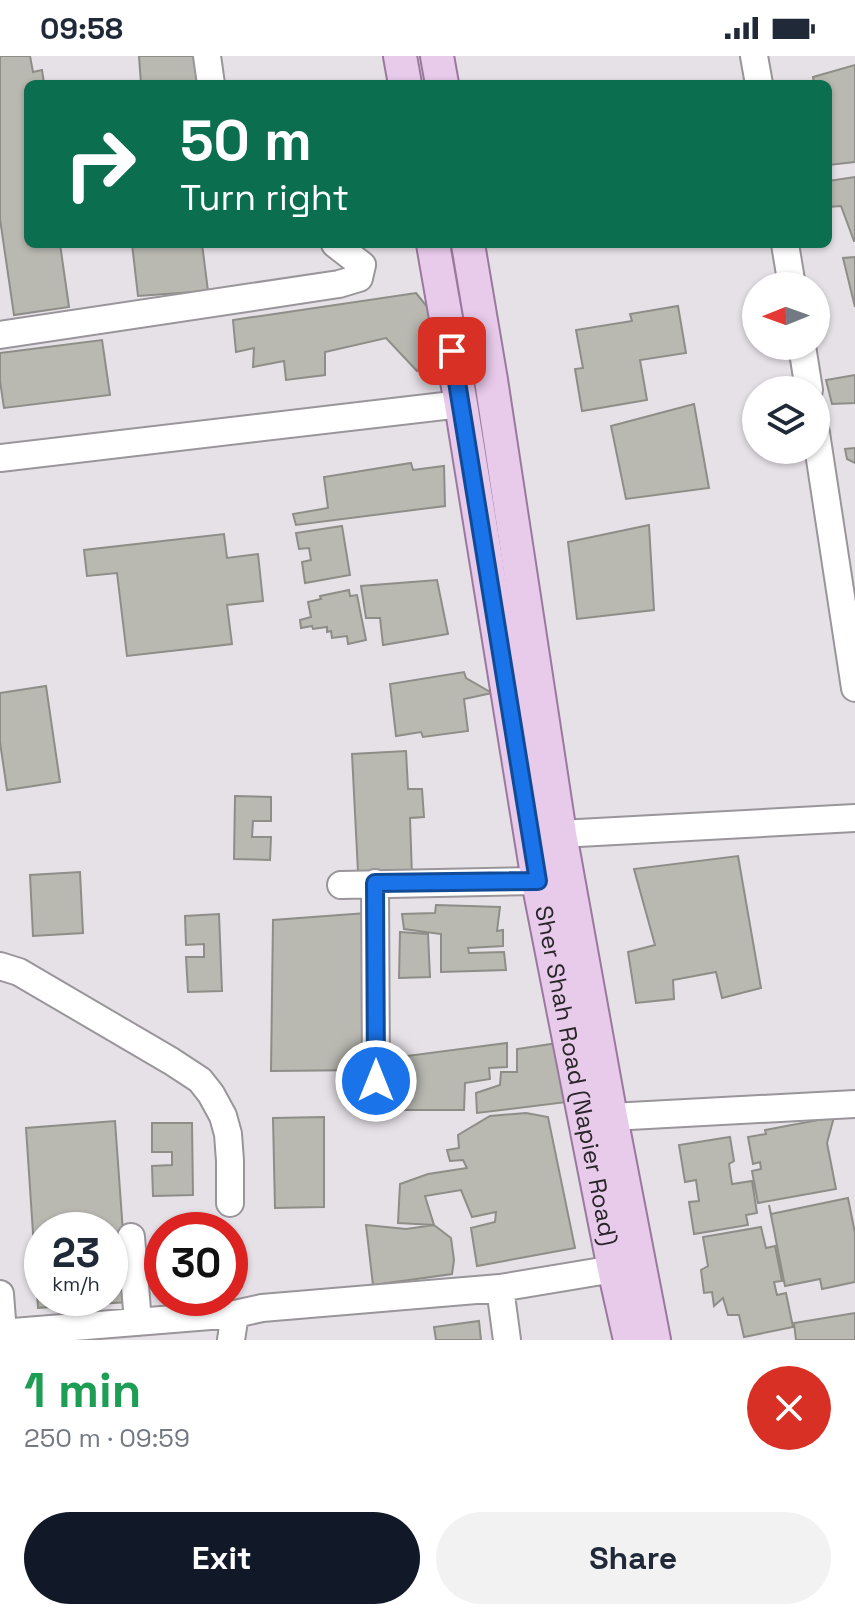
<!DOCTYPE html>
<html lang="en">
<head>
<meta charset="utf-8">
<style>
	:root { --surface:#fff; --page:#f2f2f3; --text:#1f2937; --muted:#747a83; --accent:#111827 }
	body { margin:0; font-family:"Space Grotesk",sans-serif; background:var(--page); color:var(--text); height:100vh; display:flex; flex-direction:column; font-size:30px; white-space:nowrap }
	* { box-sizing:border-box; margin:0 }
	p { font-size:26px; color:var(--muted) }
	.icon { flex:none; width:44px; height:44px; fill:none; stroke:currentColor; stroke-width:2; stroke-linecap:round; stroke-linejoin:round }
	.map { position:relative; height:1284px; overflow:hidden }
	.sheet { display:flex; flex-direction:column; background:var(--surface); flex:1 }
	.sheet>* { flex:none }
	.guide { position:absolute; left:24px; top:24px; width:808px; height:168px; border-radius:12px; box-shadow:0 2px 6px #0004; background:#0b6e4f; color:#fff; overflow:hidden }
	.needle { width:52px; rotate:269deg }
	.fabs { position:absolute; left:742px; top:216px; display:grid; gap:16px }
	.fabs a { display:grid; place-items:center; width:88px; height:88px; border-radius:50%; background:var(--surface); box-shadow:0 2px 6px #0004; font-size:40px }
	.speed { position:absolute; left:24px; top:1156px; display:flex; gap:16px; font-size:40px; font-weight:700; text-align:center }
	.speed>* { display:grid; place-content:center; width:104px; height:104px; border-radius:50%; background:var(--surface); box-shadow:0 2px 6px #0004; line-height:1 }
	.speed small { font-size:20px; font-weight:400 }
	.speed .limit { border:12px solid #d22; background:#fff; color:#111 }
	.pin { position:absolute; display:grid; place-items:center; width:68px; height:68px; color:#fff; margin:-34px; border-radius:16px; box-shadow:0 4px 12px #0006 }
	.me { position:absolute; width:88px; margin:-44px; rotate:0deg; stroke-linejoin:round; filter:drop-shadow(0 0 6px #0008) }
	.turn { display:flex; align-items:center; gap:28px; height:168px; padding:0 24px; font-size:36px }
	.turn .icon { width:104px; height:104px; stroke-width:2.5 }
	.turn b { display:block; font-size:56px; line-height:68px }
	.round { display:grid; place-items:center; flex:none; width:84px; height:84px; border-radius:42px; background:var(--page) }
	.summary { display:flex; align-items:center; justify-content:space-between; height:136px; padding:0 24px }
	h1 { font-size:48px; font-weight:800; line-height:60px; color:#1e9e55 }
	.primary-button { display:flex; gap:16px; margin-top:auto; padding:16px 24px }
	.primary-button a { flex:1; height:92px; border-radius:48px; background:var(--accent); color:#fff; font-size:32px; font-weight:800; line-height:92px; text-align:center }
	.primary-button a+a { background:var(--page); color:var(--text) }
	.status { display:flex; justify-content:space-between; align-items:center; height:56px; padding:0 40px; background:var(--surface); direction:ltr }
	.status svg { height:22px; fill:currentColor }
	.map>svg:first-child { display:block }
	.building { fill:#b9b9b2; stroke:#8e8d87; stroke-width:2; fill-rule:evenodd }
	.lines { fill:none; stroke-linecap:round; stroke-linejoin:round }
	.minor-casing { stroke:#99959a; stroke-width:30 }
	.major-casing { stroke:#9a799e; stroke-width:36 }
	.minor { stroke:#fff; stroke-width:26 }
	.major { stroke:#e8caeb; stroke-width:32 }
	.route-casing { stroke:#114b97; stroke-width:20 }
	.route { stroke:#1a73e8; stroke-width:14 }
	.labels { text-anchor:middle; stroke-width:6; stroke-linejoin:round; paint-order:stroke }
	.street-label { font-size:24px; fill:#282628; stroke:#e6e1e7 }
</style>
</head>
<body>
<div class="status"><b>09:58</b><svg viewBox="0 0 49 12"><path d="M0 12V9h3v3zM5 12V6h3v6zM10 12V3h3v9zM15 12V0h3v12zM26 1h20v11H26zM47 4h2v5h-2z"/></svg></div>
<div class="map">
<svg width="855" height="1284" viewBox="0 0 855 1284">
	<rect width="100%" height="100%" fill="#e6e1e7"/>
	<path class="building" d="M 0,0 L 30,0 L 33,16 L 42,14 L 44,27 L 28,28 L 28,188 L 60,188 L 69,251 L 14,259 L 0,163 Z
		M 139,0 L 199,0 L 200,26 L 141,28 Z
		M 855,9 L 855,106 L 829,109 L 828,28 L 814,28 L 813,21 Z
		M 855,121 L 855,185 L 854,185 L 841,150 L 828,151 L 828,125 Z
		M 132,188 L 202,188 L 208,235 L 138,240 Z
		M 855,201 L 855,251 L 843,202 Z
		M 416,237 L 437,263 L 434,296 L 417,315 L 386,282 L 325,296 L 325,319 L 286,324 L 284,305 L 253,311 L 254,292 L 236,296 L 233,264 Z
		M 678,250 L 686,297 L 640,304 L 647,344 L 582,355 L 575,313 L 583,312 L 576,274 L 632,265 L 630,258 Z
		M 102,284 L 110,339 L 4,352 L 0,325 L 0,297 Z
		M 855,319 L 855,347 L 832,348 L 826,324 Z
		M 694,348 L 709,432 L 626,443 L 611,370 Z
		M 855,392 L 855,407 L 847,403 L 845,393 Z
		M 411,407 L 413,414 L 444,410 L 445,450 L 296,469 L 293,458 L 328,452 L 324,421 Z
		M 649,469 L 654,554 L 577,563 L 568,486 Z
		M 342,470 L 350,519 L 305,527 L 302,506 L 311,504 L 309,492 L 299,493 L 296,477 Z
		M 224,478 L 227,502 L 258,498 L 263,545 L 227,549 L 232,588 L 127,600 L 117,517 L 87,520 L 84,494 Z
		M 437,524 L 448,578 L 383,589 L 380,562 L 366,562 L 361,530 Z
		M 349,534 L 350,540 L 357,539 L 366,584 L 348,588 L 347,580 L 332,582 L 331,575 L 327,576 L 327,571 L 313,573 L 312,570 L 301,572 L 300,564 L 311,561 L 308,546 L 321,543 L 320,540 Z
		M 464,616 L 466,622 L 492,637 L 464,643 L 468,675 L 423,681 L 421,676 L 396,680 L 390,628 Z
		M 46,630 L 60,726 L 7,734 L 0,686 L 0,637 Z
		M 406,695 L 408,733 L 422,733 L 424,761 L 410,762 L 412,820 L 388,821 L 388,815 L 358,816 L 352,698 Z
		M 235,740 L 271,741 L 271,765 L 253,765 L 252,781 L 271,781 L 270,804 L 234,803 Z
		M 738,800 L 761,932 L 722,942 L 716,916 L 673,924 L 674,943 L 636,947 L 628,896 L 655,889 L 634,813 Z
		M 80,816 L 83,877 L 33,880 L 30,819 Z
		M 436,849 L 500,851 L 497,875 L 503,874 L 503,890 L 468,892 L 469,897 L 504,896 L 506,914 L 441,916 L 441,878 L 404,873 L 402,858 L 435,857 Z
		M 366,857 L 368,1014 L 271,1015 L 273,864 Z
		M 219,858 L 222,935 L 188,936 L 186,901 L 204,901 L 204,888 L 186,889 L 185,860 Z
		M 400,876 L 428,878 L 430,921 L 399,922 Z
		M 507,987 L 507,1011 L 489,1012 L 490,1023 L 465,1027 L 464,1054 L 403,1054 L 399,1001 Z
		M 558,987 L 567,1046 L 477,1057 L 476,1037 L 500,1029 L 501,1016 L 517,1016 L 517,993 Z
		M 526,1057 L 548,1061 L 575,1192 L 477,1210 L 471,1172 L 495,1166 L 496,1156 L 472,1161 L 461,1134 L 425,1140 L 434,1169 L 398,1167 L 400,1128 L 428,1118 L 467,1112 L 463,1104 L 450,1105 L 447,1094 L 459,1092 L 458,1079 L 490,1060 Z
		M 324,1061 L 324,1151 L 275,1152 L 273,1062 Z
		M 834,1061 L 827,1087 L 836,1133 L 758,1147 L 752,1115 L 761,1113 L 760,1106 L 753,1108 L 748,1081 L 766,1078 L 765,1074 Z
		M 115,1065 L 128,1246 L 38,1252 L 26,1072 ZM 42,1174 L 110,1174 L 110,1242 L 42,1242 Z
		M 152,1067 L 192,1067 L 193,1139 L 153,1140 L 152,1110 L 172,1109 L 172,1096 L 152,1096 Z
		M 730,1081 L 734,1105 L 729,1108 L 732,1128 L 752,1125 L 757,1157 L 746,1159 L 748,1169 L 694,1178 L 689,1146 L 699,1145 L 696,1124 L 685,1126 L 679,1089 Z
		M 848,1142 L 855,1177 L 855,1226 L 822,1233 L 820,1223 L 785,1230 L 769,1149 L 771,1158 Z
		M 366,1169 L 406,1173 L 434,1169 L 451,1182 L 454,1204 L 452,1218 L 373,1229 Z
		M 761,1171 L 766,1192 L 775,1190 L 782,1225 L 774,1226 L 777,1239 L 786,1237 L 793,1271 L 744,1281 L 739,1259 L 728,1259 L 723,1242 L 714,1250 L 712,1236 L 704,1237 L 701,1214 L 708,1210 L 703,1181 Z
		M 855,1257 L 855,1284 L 796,1284 L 794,1267 Z
		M 479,1265 L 481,1284 L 436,1284 L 434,1271 Z"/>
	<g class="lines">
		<g class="minor-casing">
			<path id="minor" d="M 207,0 L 211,28
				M 754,0 L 759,28
				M 785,188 L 792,230
				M 0,279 L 339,228 L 359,222 L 362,209 L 335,188
				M 802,290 L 809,334
				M 816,377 L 855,632
				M 0,402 L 461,348
				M 560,778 L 855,762
				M 375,827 L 376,1025
				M 341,829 L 538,825
				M 0,910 L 19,916 L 171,1005 L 200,1024 L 211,1038 L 223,1060 L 228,1078 L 230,1105 L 230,1147
				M 611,1061 L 855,1048
				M 131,1181 L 138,1266
				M 500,1232 L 507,1284
				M 0,1238 L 3,1277
				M 0,1277 L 235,1258
				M 231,1284 L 235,1258 L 262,1252 L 500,1232 L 614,1213"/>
		</g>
		<g class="major-casing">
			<g id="major">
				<path d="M 400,0 L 405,28"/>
				<path d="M 437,0 L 442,28"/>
				<path id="s1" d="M 433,188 L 461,348 L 538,825 L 614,1213 L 630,1284"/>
				<path d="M 468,188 L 491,324 L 560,778 L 611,1061 L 654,1284"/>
			</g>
		</g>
		<use href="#minor" class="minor"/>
		<use href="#major" class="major"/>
	</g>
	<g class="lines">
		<g class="route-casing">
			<path id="route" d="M 376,1025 L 375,827 L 538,825 L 452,295"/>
		</g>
		<use href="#route" class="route"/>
	</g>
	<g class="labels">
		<g class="street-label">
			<text dy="8" stroke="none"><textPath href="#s1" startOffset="844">Sher Shah Road (Napier Road)</textPath></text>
		</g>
	</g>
</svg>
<div class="fabs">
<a><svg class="needle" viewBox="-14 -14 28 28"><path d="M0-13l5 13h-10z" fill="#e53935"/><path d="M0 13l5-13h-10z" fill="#747a83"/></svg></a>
<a><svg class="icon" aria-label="layers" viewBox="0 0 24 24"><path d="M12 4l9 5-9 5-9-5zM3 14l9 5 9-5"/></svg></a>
</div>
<div class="speed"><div>23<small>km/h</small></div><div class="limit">30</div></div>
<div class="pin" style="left:452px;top:295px;background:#d93025"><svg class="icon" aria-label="arrive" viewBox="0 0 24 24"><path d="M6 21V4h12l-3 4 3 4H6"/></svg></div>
<svg class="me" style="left:376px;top:1025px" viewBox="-20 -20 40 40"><circle r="17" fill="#1a73e8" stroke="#fff" stroke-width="3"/><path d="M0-11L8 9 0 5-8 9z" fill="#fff"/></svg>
<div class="guide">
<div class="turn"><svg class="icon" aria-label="right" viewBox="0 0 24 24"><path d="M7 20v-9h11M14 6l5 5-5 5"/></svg><div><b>50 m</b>Turn right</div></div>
</div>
</div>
<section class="sheet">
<div class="summary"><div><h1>1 min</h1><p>250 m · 09:59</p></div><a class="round" style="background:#d93025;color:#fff"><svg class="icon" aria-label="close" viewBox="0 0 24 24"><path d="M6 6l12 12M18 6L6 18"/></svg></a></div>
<div class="primary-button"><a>Exit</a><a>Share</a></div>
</section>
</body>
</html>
